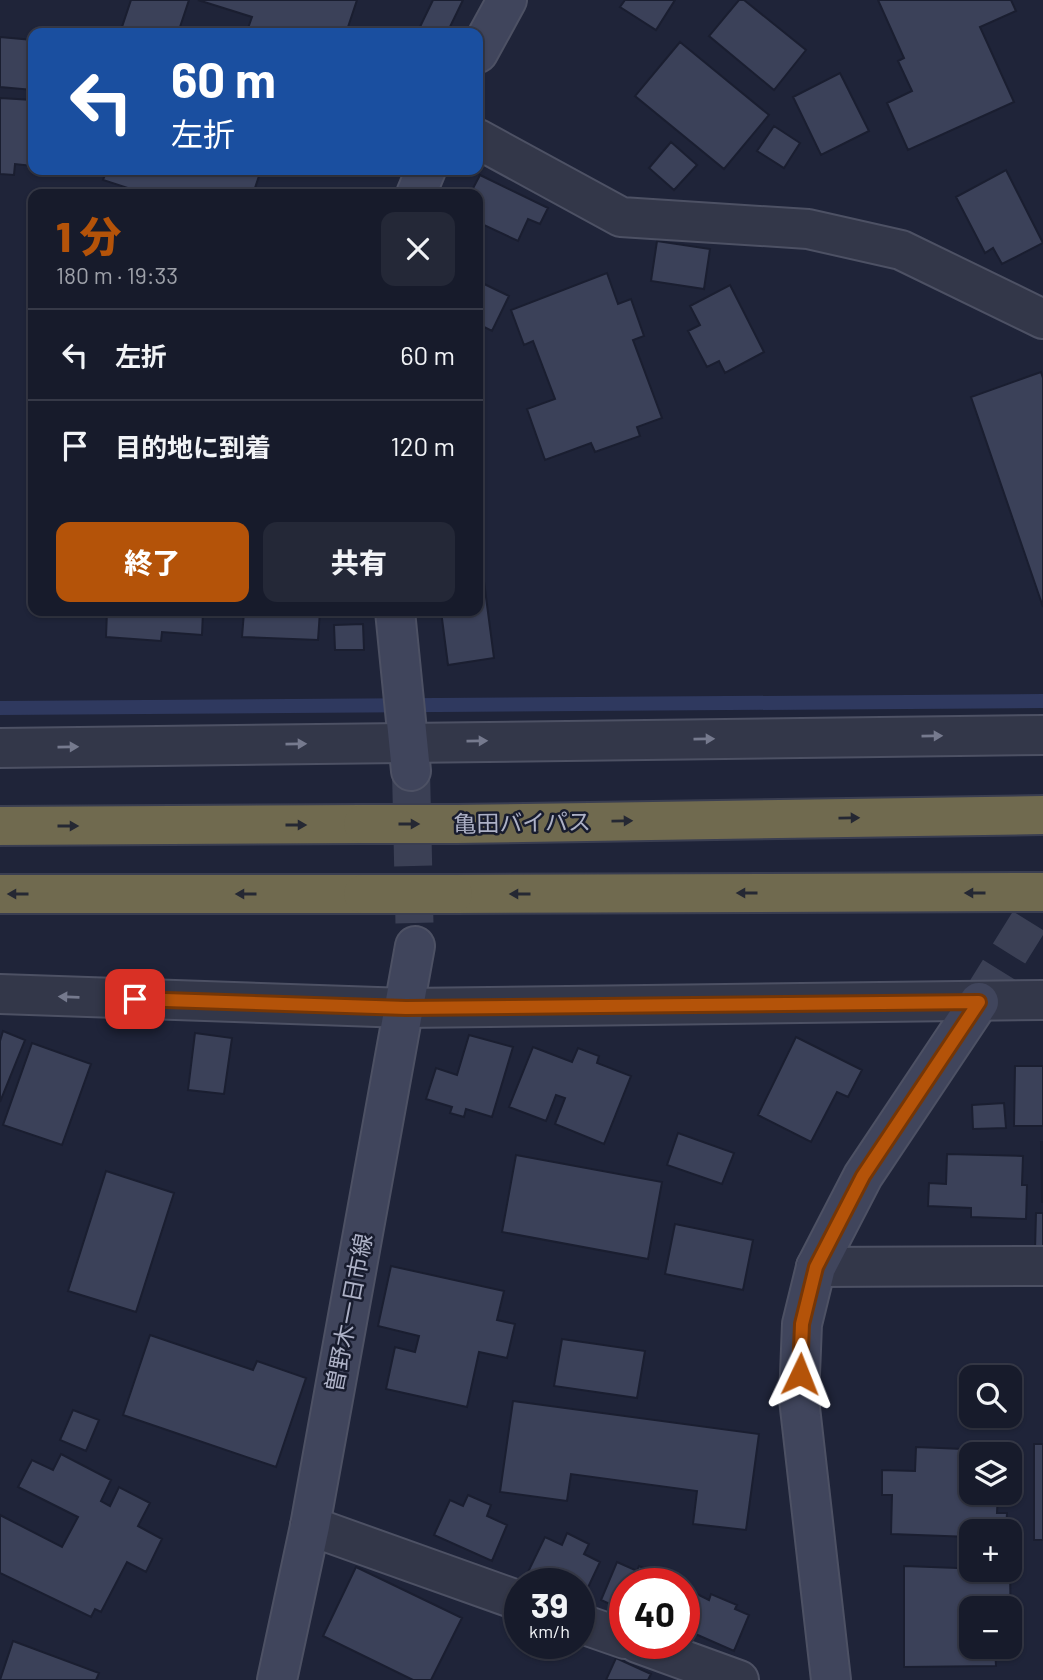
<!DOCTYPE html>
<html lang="ja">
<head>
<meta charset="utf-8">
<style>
	:root { --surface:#171b2b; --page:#242837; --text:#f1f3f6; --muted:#9ea1a9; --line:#363947; --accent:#b45309 }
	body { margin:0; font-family:Barlow,"Noto Sans JP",sans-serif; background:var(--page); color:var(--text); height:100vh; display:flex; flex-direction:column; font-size:26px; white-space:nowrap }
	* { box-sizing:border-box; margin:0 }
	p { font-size:23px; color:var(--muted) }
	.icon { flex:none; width:38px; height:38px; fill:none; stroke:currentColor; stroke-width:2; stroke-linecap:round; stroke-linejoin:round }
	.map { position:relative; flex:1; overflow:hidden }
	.sheet { position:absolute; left:28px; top:189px; width:455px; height:427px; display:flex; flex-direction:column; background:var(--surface); border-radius:14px; box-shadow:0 2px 5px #0004,0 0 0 2px var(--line) }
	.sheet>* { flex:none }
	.guide { position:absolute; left:28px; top:28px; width:455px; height:147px; border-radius:14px; box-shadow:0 2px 5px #0004,0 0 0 2px var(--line); background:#1a4fa0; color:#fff; overflow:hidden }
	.tools { position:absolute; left:959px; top:1365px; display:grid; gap:14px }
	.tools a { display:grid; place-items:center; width:63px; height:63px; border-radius:14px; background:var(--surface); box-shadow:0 2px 5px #0004,0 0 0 2px var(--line); font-size:35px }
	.speed { position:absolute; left:504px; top:1568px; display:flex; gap:14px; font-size:35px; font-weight:700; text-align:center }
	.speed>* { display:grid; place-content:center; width:91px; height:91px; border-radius:50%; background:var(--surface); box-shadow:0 2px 5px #0004,0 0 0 2px var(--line); line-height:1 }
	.speed small { font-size:18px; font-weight:400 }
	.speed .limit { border:10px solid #d22; background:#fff; color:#111 }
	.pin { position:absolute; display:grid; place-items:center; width:60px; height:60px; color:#fff; margin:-30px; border-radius:14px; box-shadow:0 4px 10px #0006 }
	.me { position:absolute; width:77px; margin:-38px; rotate:2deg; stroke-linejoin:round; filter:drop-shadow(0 0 5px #0008) }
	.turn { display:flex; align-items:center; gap:24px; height:147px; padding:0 28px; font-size:32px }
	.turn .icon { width:91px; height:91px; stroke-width:2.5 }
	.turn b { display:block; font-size:49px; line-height:60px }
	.round { display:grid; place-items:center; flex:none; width:74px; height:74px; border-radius:14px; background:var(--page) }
	.summary { display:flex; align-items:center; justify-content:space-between; height:119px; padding:0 28px }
	h1 { font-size:42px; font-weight:800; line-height:52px; color:var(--accent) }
	.action { display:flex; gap:14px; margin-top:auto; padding:14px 28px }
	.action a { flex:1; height:80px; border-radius:14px; background:var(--accent); color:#fff; font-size:28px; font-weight:800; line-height:80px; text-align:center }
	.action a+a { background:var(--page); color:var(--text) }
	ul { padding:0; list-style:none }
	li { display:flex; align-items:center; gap:21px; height:91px; padding:0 28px; border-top:2px solid var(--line) }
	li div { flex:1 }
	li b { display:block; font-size:26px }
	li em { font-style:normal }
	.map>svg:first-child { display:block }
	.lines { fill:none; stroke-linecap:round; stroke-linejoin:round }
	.stream { stroke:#2f395f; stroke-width:14 }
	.building { fill:#3b4159; stroke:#1a1e30; stroke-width:2 }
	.secondary-tunnel { stroke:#3b4055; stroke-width:38; stroke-dasharray:38 19; stroke-linecap:butt }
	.street-casing { stroke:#4d5164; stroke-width:42 }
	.secondary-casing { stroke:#4d5164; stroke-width:42 }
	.highway-casing { stroke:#3a3e51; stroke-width:42 }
	.street { stroke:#333749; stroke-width:38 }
	.secondary { stroke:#40455c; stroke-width:38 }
	.highway { stroke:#706a4f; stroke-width:38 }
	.highway-bridge-casing { stroke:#3a3e51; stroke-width:42; stroke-linecap:butt }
	.highway-bridge { stroke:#706a4f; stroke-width:38 }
	.oneway { fill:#767a8e }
	.oneway2 { fill:#252833 }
	.route-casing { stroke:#753606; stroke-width:18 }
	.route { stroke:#b45309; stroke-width:12 }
	.labels { text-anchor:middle; stroke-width:5; stroke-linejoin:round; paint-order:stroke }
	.street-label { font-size:23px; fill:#adb1c6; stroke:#181c2e }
</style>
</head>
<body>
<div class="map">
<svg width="1043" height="1680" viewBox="0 0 1043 1680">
	<rect width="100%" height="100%" fill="#1f2439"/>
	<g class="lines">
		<path class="stream" d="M 0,708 L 1043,701"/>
	</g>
	<path class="building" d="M 131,0 L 189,0 L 178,33 L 120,33 Z
		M 198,0 L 357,0 L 346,33 L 253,33 L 247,31 L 252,17 Z
		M 433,0 L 463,0 L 447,33 L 417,33 Z
		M 625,0 L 675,0 L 656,30 L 620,7 Z
		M 739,0 L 744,0 L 806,50 L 774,90 L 709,36 Z
		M 878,0 L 1011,0 L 1016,11 L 980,27 L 1014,102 L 908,150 L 887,103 L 912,91 L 898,61 L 904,58 Z
		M 0,37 L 33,40 L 33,90 L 0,87 Z
		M 680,42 L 769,115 L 724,169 L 635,96 Z
		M 840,73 L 869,131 L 821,155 L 793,97 Z
		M 0,98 L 33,100 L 33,166 L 15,164 L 14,175 L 0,174 Z
		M 774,126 L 800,143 L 784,168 L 757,151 Z
		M 671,142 L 697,165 L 674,190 L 649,168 Z
		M 107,170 L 261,170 L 253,194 L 146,194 L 103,180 Z
		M 1006,170 L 1043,243 L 1002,264 L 993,248 L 985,253 L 956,197 Z
		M 480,175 L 548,208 L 540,224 L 528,219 L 518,241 L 482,224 L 478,233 L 478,194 L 470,194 Z
		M 657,241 L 710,249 L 704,289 L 651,281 Z
		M 607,273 L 618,304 L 631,299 L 644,336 L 633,340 L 662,418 L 637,427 L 640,436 L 595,452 L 591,443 L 545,460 L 527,409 L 555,399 L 533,341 L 524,345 L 511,310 Z
		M 478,281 L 509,296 L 492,331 L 478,324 Z
		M 730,285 L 764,352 L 725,373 L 719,361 L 707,367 L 688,331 L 700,325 L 690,306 Z
		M 1041,372 L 1043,378 L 1043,607 L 971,397 Z
		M 478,536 L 494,658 L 448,665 L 441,611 L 478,611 Z
		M 107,611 L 203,611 L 202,635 L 162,632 L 161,641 L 106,637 Z
		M 260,611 L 320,611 L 318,640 L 242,637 L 244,612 Z
		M 363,624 L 364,650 L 335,650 L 334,625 Z
		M 3,1031 L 25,1040 L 0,1102 L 0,1041 Z
		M 195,1033 L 232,1038 L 224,1094 L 188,1090 Z
		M 469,1035 L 513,1047 L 492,1117 L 466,1109 L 464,1117 L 450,1113 L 452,1107 L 426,1099 L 436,1068 L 457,1075 Z
		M 796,1037 L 862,1070 L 848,1097 L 837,1092 L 811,1142 L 758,1115 Z
		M 32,1043 L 91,1064 L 62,1145 L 3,1125 Z
		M 533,1047 L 572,1062 L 578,1048 L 599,1056 L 597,1063 L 631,1076 L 604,1144 L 555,1124 L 565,1098 L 556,1095 L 546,1121 L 509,1107 Z
		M 1015,1066 L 1043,1066 L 1043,1126 L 1014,1126 Z
		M 1004,1103 L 1006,1128 L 973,1129 L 972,1105 Z
		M 678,1133 L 734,1153 L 722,1184 L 667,1165 Z
		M 1041,1142 L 1043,1142 L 1043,1202 L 1042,1202 Z
		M 947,1154 L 1023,1156 L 1022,1185 L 1027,1185 L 1026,1219 L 971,1217 L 971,1208 L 928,1206 L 929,1183 L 946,1184 Z
		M 516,1155 L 662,1182 L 648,1259 L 502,1232 Z
		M 106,1171 L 174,1193 L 136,1312 L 68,1291 Z
		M 1036,1213 L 1043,1213 L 1043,1250 L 1035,1250 Z
		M 675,1224 L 753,1240 L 743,1290 L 665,1274 Z
		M 391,1266 L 504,1291 L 497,1320 L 515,1324 L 507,1358 L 479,1352 L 467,1407 L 386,1389 L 395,1347 L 415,1352 L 419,1336 L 378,1326 Z
		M 150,1335 L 253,1370 L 257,1361 L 306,1378 L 276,1467 L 123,1415 Z
		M 562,1339 L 645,1351 L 637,1398 L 554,1386 Z
		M 513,1401 L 759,1434 L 746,1530 L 693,1524 L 697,1491 L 571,1474 L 567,1501 L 500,1492 Z
		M 73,1410 L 99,1420 L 86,1451 L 60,1440 Z
		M 1034,1444 L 1043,1444 L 1043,1540 L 1034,1540 Z
		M 916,1447 L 963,1449 L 962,1467 L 971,1467 L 971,1493 L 998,1493 L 997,1513 L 1007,1513 L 1006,1531 L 971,1531 L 971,1537 L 891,1534 L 892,1495 L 882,1495 L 882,1470 L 915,1471 Z
		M 61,1454 L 111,1480 L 101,1501 L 110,1506 L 119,1487 L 150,1503 L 138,1526 L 162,1539 L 146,1572 L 127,1562 L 101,1612 L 95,1609 L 91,1617 L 0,1573 L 0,1515 L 62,1547 L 78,1517 L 18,1487 L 32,1460 L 53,1470 Z
		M 468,1495 L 491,1505 L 487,1516 L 507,1525 L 492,1561 L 434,1535 L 450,1500 L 463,1506 Z
		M 567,1533 L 589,1544 L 584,1554 L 600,1562 L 583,1598 L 579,1597 L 579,1584 L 553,1584 L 528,1572 L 545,1537 L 562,1545 Z
		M 617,1562 L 637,1571 L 639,1566 L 674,1581 L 625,1584 L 625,1611 L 601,1600 Z
		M 904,1566 L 1010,1570 L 1010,1566 L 1011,1641 L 1010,1608 L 971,1608 L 971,1647 L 995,1647 L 996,1666 L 904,1667 Z
		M 356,1567 L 462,1618 L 431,1680 L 413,1680 L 323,1636 Z
		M 693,1592 L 709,1600 L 711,1594 L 737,1605 L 735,1609 L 749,1615 L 734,1651 L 684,1629 L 684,1613 Z
		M 13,1641 L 99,1673 L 96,1680 L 0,1680 Z
		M 616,1658 L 651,1674 L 648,1680 L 606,1680 Z"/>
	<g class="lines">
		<path class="secondary-tunnel" d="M 411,771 L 415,946
			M 979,1002 L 1043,899"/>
		<g class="street-casing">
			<path id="street" d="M 478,139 L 621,217 L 808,229 L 901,250 L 1043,319
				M 0,748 L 1043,735
				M 0,994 L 406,1008 L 1043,1000
				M 816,1267 L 1043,1266
				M 310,1526 L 520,1601
				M 579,1623 L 625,1639
				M 637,1643 L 739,1680"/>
		</g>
		<g class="secondary-casing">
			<path id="secondary" d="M 478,53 L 507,0
				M 416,194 L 426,170
				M 395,611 L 411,771
				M 277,1680 L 310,1526 L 415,946
				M 831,1680 L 799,1399 L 802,1324 L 816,1267 L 863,1176 L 979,1002"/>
		</g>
		<g class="highway-casing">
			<path id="highway" d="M 456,824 L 1043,815
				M 0,826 L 363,824
				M 0,894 L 363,894
				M 453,894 L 1043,892"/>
		</g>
		<use href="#street" class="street"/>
		<use href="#secondary" class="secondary"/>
		<use href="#highway" class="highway"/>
		<g class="highway-bridge-casing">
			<path id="highway-bridge" d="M 363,824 L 456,824
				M 363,894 L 453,894"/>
		</g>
		<use href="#highway-bridge" class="highway-bridge"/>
	</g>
	<defs><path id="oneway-solid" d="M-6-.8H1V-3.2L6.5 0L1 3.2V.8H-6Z" transform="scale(1.75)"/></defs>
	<g class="oneway">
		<use href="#oneway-solid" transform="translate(932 736) rotate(-1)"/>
		<use href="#oneway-solid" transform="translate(704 739) rotate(-1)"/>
		<use href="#oneway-solid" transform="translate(477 741) rotate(-1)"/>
		<use href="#oneway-solid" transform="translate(296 744) rotate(-1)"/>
		<use href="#oneway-solid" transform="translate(68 747) rotate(-1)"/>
		<use href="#oneway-solid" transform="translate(69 997) rotate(-178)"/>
	</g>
	<g class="oneway2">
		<use href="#oneway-solid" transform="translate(849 818) rotate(-1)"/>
		<use href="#oneway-solid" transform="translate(622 821) rotate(-1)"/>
		<use href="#oneway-solid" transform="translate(409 824)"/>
		<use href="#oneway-solid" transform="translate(296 825)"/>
		<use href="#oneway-solid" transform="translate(68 826)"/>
		<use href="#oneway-solid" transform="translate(747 893) rotate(180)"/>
		<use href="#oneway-solid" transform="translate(975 893) rotate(180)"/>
		<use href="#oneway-solid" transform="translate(18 894) rotate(-180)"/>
		<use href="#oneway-solid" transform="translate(246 894) rotate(-180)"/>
		<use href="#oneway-solid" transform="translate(520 894) rotate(180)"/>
	</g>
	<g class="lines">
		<g class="route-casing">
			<path id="route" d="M 135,999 L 406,1008 L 979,1002 L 863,1176 L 816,1267 L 802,1324 L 800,1374"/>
		</g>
		<use href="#route" class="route"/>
	</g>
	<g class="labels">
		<g class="street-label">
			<text transform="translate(522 823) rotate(-1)" y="8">亀田バイパス</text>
			<text transform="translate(349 1313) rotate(-79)" y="8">曽野木一日市線</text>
		</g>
	</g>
</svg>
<div class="tools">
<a><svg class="icon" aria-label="search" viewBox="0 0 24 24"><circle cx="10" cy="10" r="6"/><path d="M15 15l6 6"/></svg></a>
<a><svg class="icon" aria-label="layers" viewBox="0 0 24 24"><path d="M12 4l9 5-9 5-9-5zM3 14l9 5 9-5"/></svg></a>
<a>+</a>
<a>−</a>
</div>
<div class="speed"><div>39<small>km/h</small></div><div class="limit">40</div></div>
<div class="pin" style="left:135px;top:999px;background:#d93025"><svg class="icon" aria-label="arrive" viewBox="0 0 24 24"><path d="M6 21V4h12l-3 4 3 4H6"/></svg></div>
<svg class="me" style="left:800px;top:1374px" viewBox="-20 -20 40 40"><path d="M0-17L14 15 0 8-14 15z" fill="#b45309" stroke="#fff" stroke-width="4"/></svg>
<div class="guide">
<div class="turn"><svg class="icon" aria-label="left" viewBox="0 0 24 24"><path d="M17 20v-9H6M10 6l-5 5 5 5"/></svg><div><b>60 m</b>左折</div></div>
</div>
<section class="sheet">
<div class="summary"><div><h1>1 分</h1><p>180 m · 19:33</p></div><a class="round"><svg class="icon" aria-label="close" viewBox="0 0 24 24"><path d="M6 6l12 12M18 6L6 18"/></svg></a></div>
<ul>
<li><svg class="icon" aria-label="left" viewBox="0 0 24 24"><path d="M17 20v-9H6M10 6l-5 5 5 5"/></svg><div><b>左折</b></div><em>60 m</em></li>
<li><svg class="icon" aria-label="arrive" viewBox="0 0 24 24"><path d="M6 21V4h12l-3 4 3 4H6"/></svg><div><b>目的地に到着</b></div><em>120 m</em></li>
</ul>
<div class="action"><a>終了</a><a>共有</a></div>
</section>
</div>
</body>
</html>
